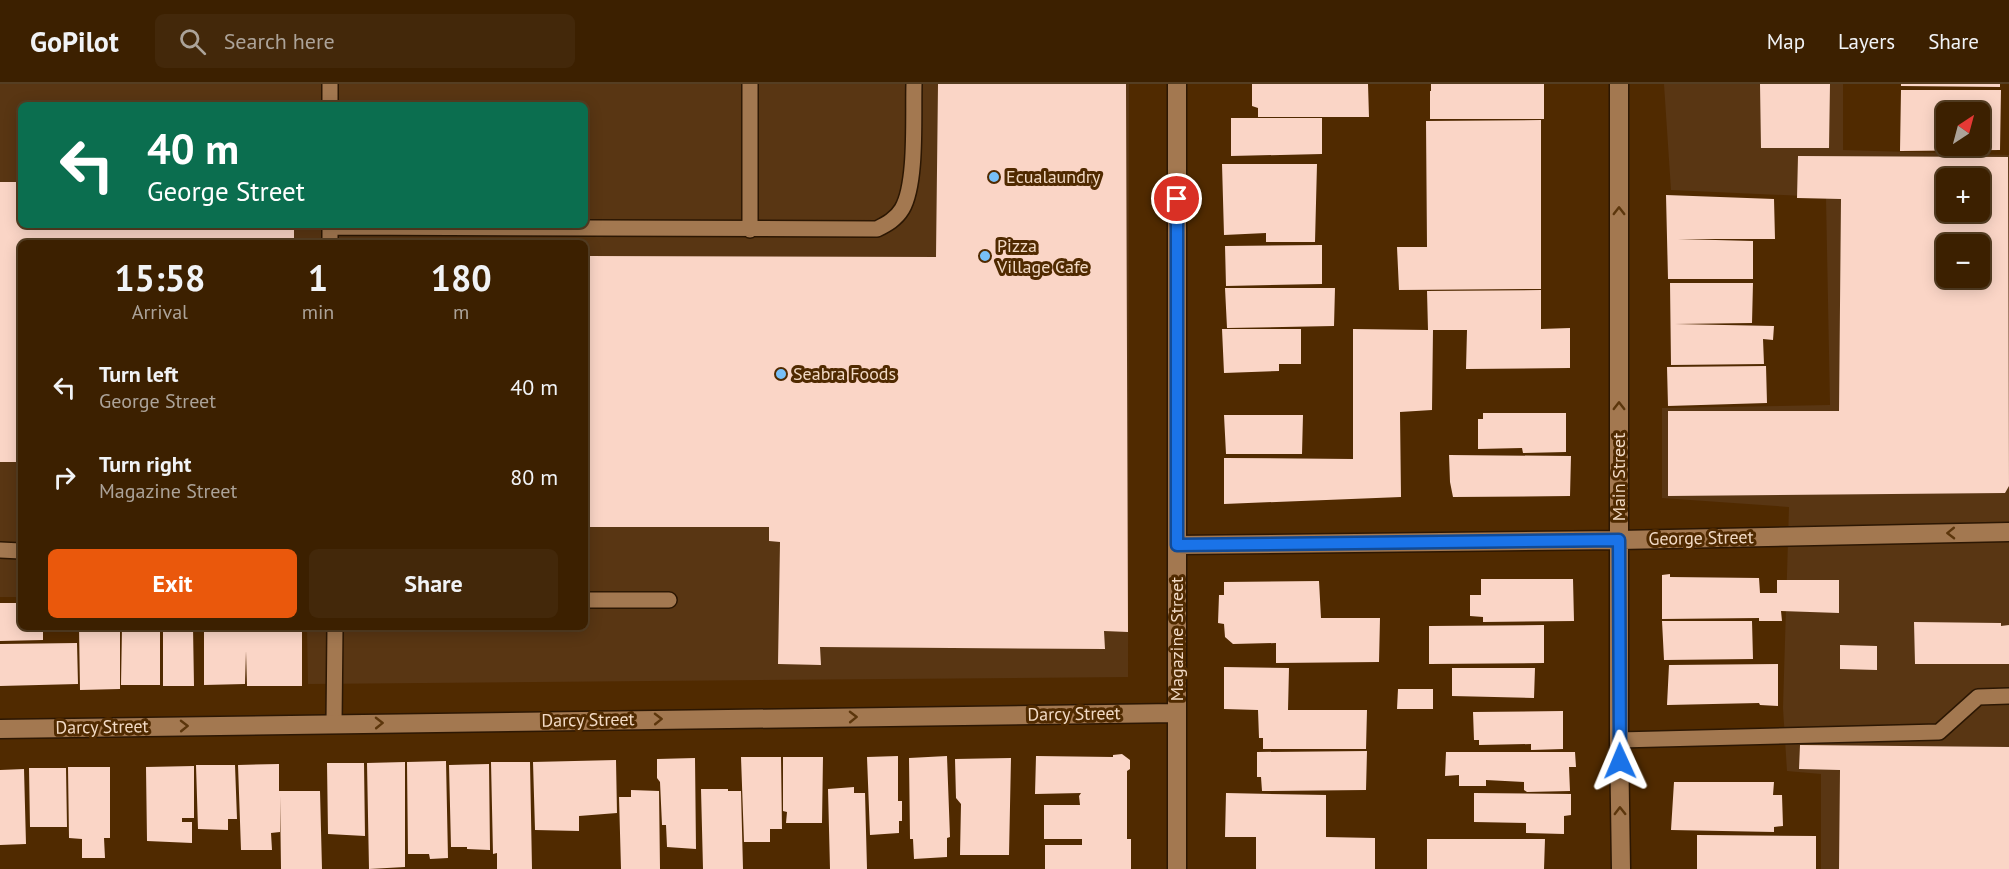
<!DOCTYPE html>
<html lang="en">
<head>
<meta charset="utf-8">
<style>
	:root { --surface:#3c2000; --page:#43280a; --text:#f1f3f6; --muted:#aca399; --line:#553e22; --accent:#ea580c }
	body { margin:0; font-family:"PT Sans",sans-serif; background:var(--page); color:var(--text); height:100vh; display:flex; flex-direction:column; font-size:22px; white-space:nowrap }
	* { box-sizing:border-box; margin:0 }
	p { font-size:20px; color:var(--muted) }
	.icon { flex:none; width:33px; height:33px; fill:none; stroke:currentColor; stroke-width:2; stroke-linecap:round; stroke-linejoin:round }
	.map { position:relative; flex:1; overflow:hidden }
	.details { position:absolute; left:18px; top:156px; width:570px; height:390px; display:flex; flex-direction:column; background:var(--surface); border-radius:9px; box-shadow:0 3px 15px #0003,0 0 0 2px var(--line) }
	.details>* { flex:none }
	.hud { position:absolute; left:18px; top:18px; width:570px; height:126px; border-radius:9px; box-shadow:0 3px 15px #0003,0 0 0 2px var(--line); background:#0b6e4f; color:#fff; overflow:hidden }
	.needle { width:39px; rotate:36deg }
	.fabs { position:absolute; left:1936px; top:18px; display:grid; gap:12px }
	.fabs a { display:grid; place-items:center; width:54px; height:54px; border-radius:9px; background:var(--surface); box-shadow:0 3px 15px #0003,0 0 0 2px var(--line); font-size:30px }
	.pin { position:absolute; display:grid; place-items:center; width:51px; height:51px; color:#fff; margin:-26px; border:3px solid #fff; border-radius:50%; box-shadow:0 2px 6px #0007 }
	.me { position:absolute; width:66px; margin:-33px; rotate:359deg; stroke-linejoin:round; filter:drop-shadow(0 0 4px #0008) }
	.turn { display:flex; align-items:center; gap:21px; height:126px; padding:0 30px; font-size:27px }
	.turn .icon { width:78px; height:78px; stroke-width:2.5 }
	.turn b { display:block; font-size:42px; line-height:51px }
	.eta { display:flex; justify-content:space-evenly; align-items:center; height:102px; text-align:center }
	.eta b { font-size:36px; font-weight:600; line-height:42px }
	.button { display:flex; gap:12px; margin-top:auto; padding:12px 30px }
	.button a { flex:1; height:69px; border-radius:9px; background:var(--accent); color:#fff; font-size:24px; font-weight:600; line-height:69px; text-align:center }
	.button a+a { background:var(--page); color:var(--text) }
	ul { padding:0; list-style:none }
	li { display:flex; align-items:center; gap:18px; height:90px; padding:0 30px }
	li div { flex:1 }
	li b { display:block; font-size:22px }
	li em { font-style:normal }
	header { display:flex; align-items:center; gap:36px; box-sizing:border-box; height:84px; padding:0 30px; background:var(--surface); border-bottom:2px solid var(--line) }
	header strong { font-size:28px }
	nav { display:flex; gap:33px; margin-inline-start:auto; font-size:21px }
	.search { width:420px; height:54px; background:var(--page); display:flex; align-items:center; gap:15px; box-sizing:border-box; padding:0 21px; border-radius:9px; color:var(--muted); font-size:22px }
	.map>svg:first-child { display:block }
	.built { fill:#593613; fill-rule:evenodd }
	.building { fill:#fad5c6; fill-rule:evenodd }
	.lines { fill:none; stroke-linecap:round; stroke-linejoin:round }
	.service-casing { stroke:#2c1703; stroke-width:18 }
	.minor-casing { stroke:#2c1703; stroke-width:21 }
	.service { stroke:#a37850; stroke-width:15 }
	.minor { stroke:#a37850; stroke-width:18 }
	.oneway { stroke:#5c360c }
	.route-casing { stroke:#114b97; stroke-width:15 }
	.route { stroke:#1a73e8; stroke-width:10 }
	.poi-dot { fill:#77bff7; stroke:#502a00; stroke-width:2 }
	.labels { text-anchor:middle; stroke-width:6; stroke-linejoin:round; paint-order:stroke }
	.poi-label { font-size:18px; fill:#f2dac5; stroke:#502a00; text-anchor:start }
	.street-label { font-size:18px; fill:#f2dac5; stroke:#502a00 }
</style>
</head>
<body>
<header>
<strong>GoPilot</strong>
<div class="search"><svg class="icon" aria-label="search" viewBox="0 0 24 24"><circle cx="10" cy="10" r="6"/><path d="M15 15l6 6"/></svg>Search here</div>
<nav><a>Map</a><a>Layers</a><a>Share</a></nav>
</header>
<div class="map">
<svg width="2009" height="785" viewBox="0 0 2009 785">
	<rect width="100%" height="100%" fill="#502a00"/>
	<path class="built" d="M 0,0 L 1129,0 L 1128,593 L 308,600 L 307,543 L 585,543 L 585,159 L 21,159 L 21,513 L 0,513 ZM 21,21 L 585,21 L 585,141 L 21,141 Z
		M 1664,0 L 1843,0 L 1843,66 L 2009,71 L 2009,785 L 1821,785 L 1821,690 L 1787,687 L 1783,624 L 1789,423 L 1662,414 L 1662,324 L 1830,321 L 1826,113 L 1671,106 ZM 1947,94 L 1980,94 L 1980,128 L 1947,128 ZM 1947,160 L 1980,160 L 1980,194 L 1947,194 Z"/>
	<path class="building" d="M 938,0 L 1126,0 L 1128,548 L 1104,547 L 1105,565 L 820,563 L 821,581 L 778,580 L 780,458 L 769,457 L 769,443 L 585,443 L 585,172 L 936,173 Z
		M 1252,0 L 1368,0 L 1369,33 L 1258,33 L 1258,24 L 1252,22 Z
		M 1431,0 L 1544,0 L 1544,35 L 1430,35 L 1430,7 L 1431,7 Z
		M 1760,0 L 1830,0 L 1829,64 L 1761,64 Z
		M 1901,0 L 2000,0 L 2000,3 L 1901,2 Z
		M 1901,6 L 2001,6 L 2000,66 L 1900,67 ZM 1947,28 L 1980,28 L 1980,62 L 1947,62 Z
		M 1231,34 L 1322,34 L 1322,70 L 1231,72 Z
		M 1541,36 L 1541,205 L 1399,206 L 1397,163 L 1427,163 L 1426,37 Z
		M 1798,72 L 2008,73 L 2009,402 L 2005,409 L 1668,412 L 1668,327 L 1839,327 L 1841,115 L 1797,114 ZM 1947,94 L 1980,94 L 1980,128 L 1947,128 ZM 1947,160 L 1980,160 L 1980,194 L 1947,194 Z
		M 1222,80 L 1317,80 L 1315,158 L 1266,158 L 1266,149 L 1224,151 Z
		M 0,98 L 21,98 L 21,141 L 294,141 L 294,159 L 21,159 L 21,429 L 16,429 L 16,378 L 0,378 Z
		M 1666,111 L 1774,115 L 1775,155 L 1678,155 L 1753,157 L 1753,195 L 1668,195 Z
		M 1322,161 L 1322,200 L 1226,202 L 1225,162 Z
		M 1670,199 L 1753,199 L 1752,239 L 1675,240 L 1774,242 L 1773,256 L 1763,255 L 1764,280 L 1671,281 Z
		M 1225,204 L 1335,204 L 1334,242 L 1227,244 Z
		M 1541,206 L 1541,245 L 1570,244 L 1570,284 L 1466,285 L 1467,246 L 1433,246 L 1432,326 L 1400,328 L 1401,413 L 1224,420 L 1224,374 L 1353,375 L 1353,245 L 1428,246 L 1427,207 Z
		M 1222,245 L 1301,245 L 1301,280 L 1279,280 L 1279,287 L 1224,289 Z
		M 1766,282 L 1767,319 L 1668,322 L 1667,283 Z
		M 1483,329 L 1566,329 L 1566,368 L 1523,369 L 1522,364 L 1478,365 L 1478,335 L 1483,335 Z
		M 1224,331 L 1303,331 L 1302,370 L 1226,370 Z
		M 1449,371 L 1571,372 L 1570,412 L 1453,413 L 1450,398 Z
		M 1670,490 L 1670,493 L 1759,494 L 1760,509 L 1777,509 L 1777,496 L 1839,496 L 1839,529 L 1781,527 L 1782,537 L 1759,537 L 1759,534 L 1662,535 L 1662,491 Z
		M 1481,495 L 1573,495 L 1574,537 L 1483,538 L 1483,533 L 1470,532 L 1470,511 L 1481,511 Z
		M 1319,497 L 1321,534 L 1380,534 L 1379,578 L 1276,579 L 1276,559 L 1233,560 L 1225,553 L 1224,540 L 1218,539 L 1219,511 L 1224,511 L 1224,498 Z
		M 0,519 L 21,519 L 21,543 L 43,543 L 43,556 L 0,557 Z
		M 1662,537 L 1752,537 L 1753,575 L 1664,576 Z
		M 1914,538 L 2001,539 L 2001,542 L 2009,541 L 2009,580 L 1915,580 Z
		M 1544,541 L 1544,579 L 1429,580 L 1429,542 Z
		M 79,543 L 120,543 L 120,605 L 80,606 Z
		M 122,543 L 160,543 L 160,601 L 121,601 Z
		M 163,543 L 193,543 L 194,602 L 163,602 Z
		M 204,543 L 302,543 L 302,602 L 247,602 L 246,567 L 245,600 L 204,601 Z
		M 77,559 L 78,600 L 0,602 L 0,560 Z
		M 1840,561 L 1877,562 L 1877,586 L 1840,585 Z
		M 1778,580 L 1778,622 L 1760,621 L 1759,619 L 1667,621 L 1669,581 Z
		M 1224,583 L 1289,584 L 1288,626 L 1367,626 L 1366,665 L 1263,665 L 1263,654 L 1259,654 L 1258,626 L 1224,625 Z
		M 1452,584 L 1535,584 L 1534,614 L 1452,612 Z
		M 1398,605 L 1433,605 L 1433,625 L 1397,625 Z
		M 1563,627 L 1563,665 L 1531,666 L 1531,660 L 1479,661 L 1479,656 L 1474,656 L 1473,628 Z
		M 1800,661 L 2009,663 L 2009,785 L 1839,785 L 1840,686 L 1799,685 Z
		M 1367,667 L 1366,706 L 1262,707 L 1261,693 L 1257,693 L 1257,668 Z
		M 1446,668 L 1575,668 L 1576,683 L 1569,683 L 1570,707 L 1527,708 L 1524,706 L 1524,698 L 1486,696 L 1486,702 L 1459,702 L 1459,691 L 1445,692 Z
		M 1122,670 L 1130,676 L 1130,685 L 1127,687 L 1127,755 L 1131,755 L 1131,785 L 1045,785 L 1045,761 L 1082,761 L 1082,755 L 1044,755 L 1044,721 L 1080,721 L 1079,712 L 1081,709 L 1035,710 L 1036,672 L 1113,673 L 1113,671 Z
		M 898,672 L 898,717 L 902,717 L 902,737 L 899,737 L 899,749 L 870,751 L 867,673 Z
		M 947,672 L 950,753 L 947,754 L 947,773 L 914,775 L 913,755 L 910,755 L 909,674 Z
		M 741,673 L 781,673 L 782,745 L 770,745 L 770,758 L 744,758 Z
		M 783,673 L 823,673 L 822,739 L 786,739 L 787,728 L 783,727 Z
		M 695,674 L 696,765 L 667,763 L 666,741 L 662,741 L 660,698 L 657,694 L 657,675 Z
		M 1011,674 L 1009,771 L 960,771 L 961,720 L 956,714 L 955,675 Z
		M 616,676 L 617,729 L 579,732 L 579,747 L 535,746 L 533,678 Z
		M 446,677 L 448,774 L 430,775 L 429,770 L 408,770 L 407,678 Z
		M 405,678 L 405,783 L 369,785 L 367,679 Z
		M 491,678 L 530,678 L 532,785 L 497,785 L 497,769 L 493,770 Z
		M 327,679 L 364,679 L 365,752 L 328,750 Z
		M 279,680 L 279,707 L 320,707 L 322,785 L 281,785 L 280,712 L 280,748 L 271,749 L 272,766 L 241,766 L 238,681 Z
		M 489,680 L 490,766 L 467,765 L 467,763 L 451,763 L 449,681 Z
		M 196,681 L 235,681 L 237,735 L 228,735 L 228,746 L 198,745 Z
		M 194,682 L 194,734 L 182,734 L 182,738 L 192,738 L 192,759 L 147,757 L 146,683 Z
		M 68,683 L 110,683 L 110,754 L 104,754 L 105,774 L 82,774 L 82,755 L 69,754 Z
		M 29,684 L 66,684 L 67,743 L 30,743 Z
		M 24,685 L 26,760 L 0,761 L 0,686 Z
		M 1674,698 L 1774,698 L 1773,711 L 1782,711 L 1783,742 L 1774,743 L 1774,748 L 1671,746 Z
		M 854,703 L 854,709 L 865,709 L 867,785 L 830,785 L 828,705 Z
		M 701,705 L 728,705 L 728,707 L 741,707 L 743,785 L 703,785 Z
		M 631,706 L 659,707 L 660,785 L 621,785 L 619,713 L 631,713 Z
		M 1226,709 L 1326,711 L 1326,753 L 1375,754 L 1375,785 L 1256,785 L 1256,753 L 1225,753 Z
		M 1474,709 L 1571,710 L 1571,731 L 1564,732 L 1564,750 L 1526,749 L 1526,739 L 1474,738 Z
		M 1697,751 L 1816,752 L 1816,785 L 1697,785 Z
		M 1427,755 L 1545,755 L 1544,785 L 1427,785 Z"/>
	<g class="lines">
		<g class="service-casing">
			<path id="service" d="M 330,0 L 330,21
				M 330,141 L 330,159
				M 330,143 L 877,145 C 887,140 896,135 902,125 C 917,100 913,32 914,0
				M 750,146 L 750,0
				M 0,466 L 21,467
				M 585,516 L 669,516
				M 334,639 L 335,543
				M 1619,656 L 1939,648 L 1978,613 L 2009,612"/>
		</g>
		<g class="minor-casing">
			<path id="minor" d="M 1177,0 L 1177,785
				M 1619,0 L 1619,656 L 1621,785
				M 1177,461 L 1619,456 L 2009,448
				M 0,645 L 1176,629"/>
		</g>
		<use href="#service" class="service"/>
		<use href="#minor" class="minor"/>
	</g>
	<defs><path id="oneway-chevron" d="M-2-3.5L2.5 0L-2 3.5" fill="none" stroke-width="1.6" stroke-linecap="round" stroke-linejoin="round" transform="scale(1.5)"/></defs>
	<g class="oneway">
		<use href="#oneway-chevron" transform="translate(1619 127) rotate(-90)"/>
		<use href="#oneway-chevron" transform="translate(1619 322) rotate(-90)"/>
		<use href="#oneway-chevron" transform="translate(1951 449) rotate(179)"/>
		<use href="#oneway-chevron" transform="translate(853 633) rotate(-1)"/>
		<use href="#oneway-chevron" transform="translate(658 635) rotate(-1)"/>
		<use href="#oneway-chevron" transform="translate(379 639) rotate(-1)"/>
		<use href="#oneway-chevron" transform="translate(184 642) rotate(-1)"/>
		<use href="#oneway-chevron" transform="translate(1620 727) rotate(-91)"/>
	</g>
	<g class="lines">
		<g class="route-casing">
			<path id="route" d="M 1177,115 L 1177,461 L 1619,456 L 1620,677"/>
		</g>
		<use href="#route" class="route"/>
	</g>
	<g class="poi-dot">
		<circle cx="994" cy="93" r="6"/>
		<circle cx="985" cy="172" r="6"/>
		<circle cx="781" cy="290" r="6"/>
	</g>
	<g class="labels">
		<g class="poi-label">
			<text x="1006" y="99">Ecualaundry</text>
			<text x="997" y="168">Pizza<tspan x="997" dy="21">Village Cafe</tspan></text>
			<text x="793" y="296">Seabra Foods</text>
		</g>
		<g class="street-label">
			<text transform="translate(1619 393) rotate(-90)" y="6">Main Street</text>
			<text transform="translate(1701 454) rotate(-1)" y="6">George Street</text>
			<text transform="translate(1177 555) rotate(-90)" y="6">Magazine Street</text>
			<text transform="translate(1074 630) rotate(-1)" y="6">Darcy Street</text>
			<text transform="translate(588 636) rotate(-1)" y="6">Darcy Street</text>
			<text transform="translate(102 643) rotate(-1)" y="6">Darcy Street</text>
		</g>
	</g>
</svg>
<div class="fabs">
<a><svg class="needle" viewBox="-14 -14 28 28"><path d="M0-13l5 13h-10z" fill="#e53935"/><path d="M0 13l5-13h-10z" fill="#aca399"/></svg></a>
<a>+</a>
<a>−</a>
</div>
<div class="pin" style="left:1177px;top:115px;background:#d93025"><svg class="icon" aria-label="arrive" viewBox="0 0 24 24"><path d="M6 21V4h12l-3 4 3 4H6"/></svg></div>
<svg class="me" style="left:1620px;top:677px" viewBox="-20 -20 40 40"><path d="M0-17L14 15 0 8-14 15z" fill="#1a73e8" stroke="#fff" stroke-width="4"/></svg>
<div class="hud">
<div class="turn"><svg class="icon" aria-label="left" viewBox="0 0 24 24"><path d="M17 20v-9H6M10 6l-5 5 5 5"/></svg><div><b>40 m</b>George Street</div></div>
</div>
<section class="details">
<div class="eta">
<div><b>15:58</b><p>Arrival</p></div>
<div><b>1</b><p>min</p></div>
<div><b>180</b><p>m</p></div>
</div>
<ul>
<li><svg class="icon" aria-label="left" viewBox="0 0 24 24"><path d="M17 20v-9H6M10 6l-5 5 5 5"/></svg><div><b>Turn left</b><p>George Street</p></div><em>40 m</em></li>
<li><svg class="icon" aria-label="right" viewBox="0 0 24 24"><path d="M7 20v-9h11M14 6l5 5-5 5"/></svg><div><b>Turn right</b><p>Magazine Street</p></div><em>80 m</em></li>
</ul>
<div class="button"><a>Exit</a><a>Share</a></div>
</section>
</div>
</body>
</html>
